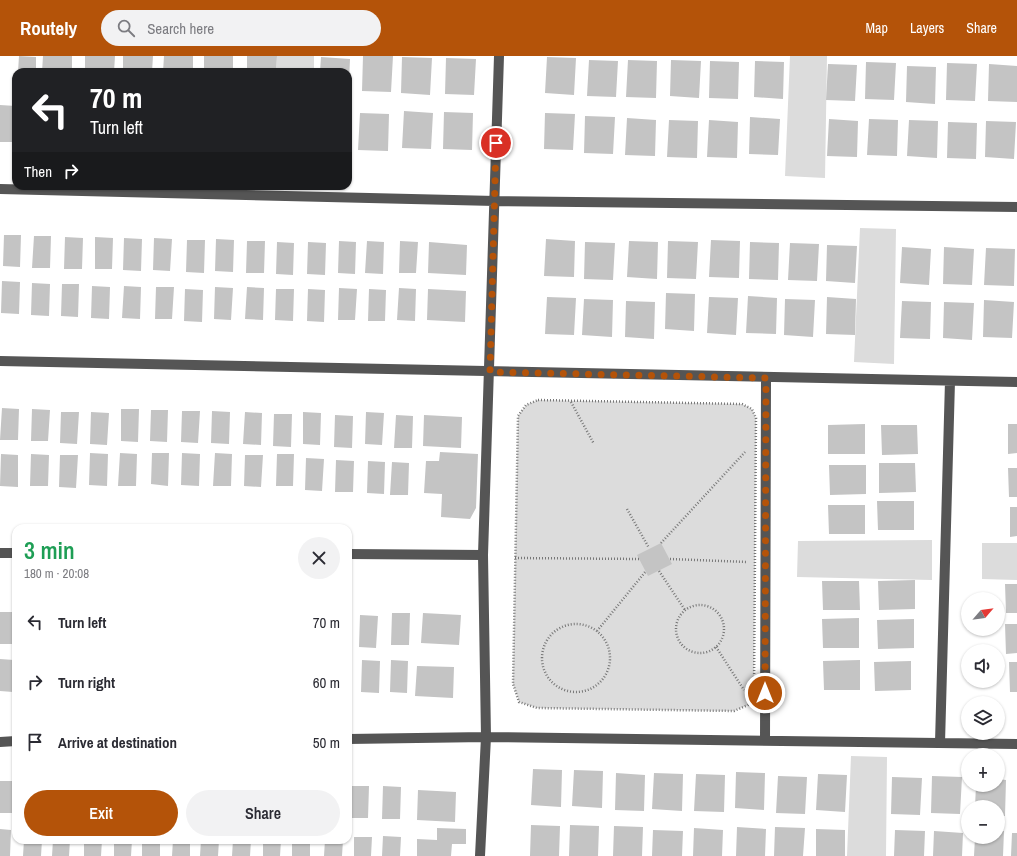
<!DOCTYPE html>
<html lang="en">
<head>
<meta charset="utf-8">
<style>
	:root { --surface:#fff; --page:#f2f2f3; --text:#2b2b33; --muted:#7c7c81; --accent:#b45309 }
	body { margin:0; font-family:"Archivo Narrow",sans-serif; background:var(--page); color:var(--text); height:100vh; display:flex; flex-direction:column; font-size:15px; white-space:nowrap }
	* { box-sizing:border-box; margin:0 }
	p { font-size:13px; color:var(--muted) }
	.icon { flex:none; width:22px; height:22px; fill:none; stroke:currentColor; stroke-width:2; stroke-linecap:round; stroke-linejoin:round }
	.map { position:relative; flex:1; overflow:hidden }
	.sheet { position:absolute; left:12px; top:468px; width:340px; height:320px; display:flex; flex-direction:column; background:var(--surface); border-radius:12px; box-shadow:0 1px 3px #0004 }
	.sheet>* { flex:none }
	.banner { position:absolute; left:12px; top:12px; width:340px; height:122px; border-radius:12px; box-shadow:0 1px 3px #0004; background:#202124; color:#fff; overflow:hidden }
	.needle { width:26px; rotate:62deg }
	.fabs { position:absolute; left:961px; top:536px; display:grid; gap:8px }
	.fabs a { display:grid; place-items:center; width:44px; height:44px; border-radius:50%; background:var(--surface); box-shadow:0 1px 3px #0004; font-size:20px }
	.pin { position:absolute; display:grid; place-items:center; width:34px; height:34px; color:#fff; margin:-17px; border:2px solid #fff; border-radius:50%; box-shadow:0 1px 4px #0007 }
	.me { position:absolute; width:44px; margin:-22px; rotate:0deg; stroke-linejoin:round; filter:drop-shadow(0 0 3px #0008) }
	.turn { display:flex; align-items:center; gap:14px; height:84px; padding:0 12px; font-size:18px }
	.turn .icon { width:52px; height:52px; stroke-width:2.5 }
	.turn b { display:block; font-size:28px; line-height:34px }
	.then { display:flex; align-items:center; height:38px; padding:0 12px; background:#0003; gap:8px; font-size:15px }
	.round { display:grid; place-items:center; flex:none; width:42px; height:42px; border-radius:21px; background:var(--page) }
	.head { display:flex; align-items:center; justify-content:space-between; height:68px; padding:0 12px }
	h1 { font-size:24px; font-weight:600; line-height:30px; color:#1e9e55 }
	.cta { display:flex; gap:8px; margin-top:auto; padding:8px 12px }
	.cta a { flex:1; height:46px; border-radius:24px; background:var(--accent); color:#fff; font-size:16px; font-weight:600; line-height:46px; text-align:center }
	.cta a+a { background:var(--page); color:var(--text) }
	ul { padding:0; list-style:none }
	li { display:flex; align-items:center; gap:12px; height:60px; padding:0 12px }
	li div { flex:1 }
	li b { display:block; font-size:15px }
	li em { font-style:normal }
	header { display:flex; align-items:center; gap:24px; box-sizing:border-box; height:56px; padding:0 20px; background:var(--accent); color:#fff }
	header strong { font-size:19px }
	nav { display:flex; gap:22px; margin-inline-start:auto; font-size:14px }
	.search { width:280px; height:36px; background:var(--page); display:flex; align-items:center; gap:10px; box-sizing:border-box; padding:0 14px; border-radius:22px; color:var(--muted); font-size:15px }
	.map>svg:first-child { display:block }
	.green { fill:#dcdcdc }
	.building { fill:#c4c4c4 }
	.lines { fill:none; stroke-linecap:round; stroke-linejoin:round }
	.path { stroke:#777; stroke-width:2.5; stroke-dasharray:1 2; stroke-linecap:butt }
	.minor { stroke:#555; stroke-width:10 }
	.route { stroke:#b45309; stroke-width:7; stroke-dasharray:0 12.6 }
</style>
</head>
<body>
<header>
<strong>Routely</strong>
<div class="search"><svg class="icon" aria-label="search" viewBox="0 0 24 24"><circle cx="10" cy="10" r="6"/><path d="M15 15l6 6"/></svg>Search here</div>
<nav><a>Map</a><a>Layers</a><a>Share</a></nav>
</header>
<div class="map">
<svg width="1017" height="800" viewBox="0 0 1017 800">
	<rect width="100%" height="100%" fill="#fff"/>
	<path class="green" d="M 277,0 L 314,0 L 314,16 L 276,16 Z
		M 790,0 L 827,0 L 825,122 L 785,120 Z
		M 860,172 L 896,173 L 894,308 L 854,306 Z
		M 538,344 L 742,348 L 752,353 L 756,362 L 754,637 L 748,649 L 734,655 L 537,652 L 519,646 L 513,628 L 518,360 L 526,349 Z
		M 932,484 L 932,524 L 797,521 L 798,485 Z
		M 982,487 L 1017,487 L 1017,524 L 982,523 Z
		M 851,700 L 887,701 L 886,800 L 847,800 Z"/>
	<path class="building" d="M 19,0 L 36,1 L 36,16 L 18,16 Z
		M 43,0 L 72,0 L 72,16 L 42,16 Z
		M 85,0 L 115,0 L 114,16 L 85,16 Z
		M 123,0 L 153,0 L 152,16 L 123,16 Z
		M 164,0 L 193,0 L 193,16 L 163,16 Z
		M 204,0 L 233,0 L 233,16 L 204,16 Z
		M 247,0 L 277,0 L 276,16 L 247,16 Z
		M 363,0 L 393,0 L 391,36 L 362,35 Z
		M 321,1 L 350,3 L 349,26 L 348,16 L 320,16 Z
		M 402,1 L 432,2 L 430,39 L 401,37 Z
		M 547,1 L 576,2 L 574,39 L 545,37 Z
		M 446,2 L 476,3 L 474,39 L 445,38 Z
		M 589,4 L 618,5 L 616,41 L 587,40 Z
		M 628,4 L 657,5 L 656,42 L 626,41 Z
		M 671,4 L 701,5 L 699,42 L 670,40 Z
		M 710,5 L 739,6 L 738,43 L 709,42 Z
		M 755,5 L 784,6 L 783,43 L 754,41 Z
		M 866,6 L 896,7 L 894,44 L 865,43 Z
		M 947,7 L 977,8 L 975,45 L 946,44 Z
		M 828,8 L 857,9 L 855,45 L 826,44 Z
		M 989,8 L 1017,10 L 1017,46 L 988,45 Z
		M 907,10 L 936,11 L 935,48 L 906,46 Z
		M 0,49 L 16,50 L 16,86 L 0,86 Z
		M 348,55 L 351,55 L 350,92 L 348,92 Z
		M 404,55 L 433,57 L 431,93 L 402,92 Z
		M 444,56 L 473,57 L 472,94 L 443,93 Z
		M 360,57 L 389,58 L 388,95 L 358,94 Z
		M 545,57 L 575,58 L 573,94 L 544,93 Z
		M 585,60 L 615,61 L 613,98 L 584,97 Z
		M 750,61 L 780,63 L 778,99 L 749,98 Z
		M 627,62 L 656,64 L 655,100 L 625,99 Z
		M 829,63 L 858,65 L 857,101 L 827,100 Z
		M 869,63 L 898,64 L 897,100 L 867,99 Z
		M 669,64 L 698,65 L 697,102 L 667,101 Z
		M 709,64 L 738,66 L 737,102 L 707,101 Z
		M 909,64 L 938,65 L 937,102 L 907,100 Z
		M 986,65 L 1016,66 L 1014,103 L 985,101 Z
		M 948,66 L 977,67 L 976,103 L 947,102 Z
		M 4,179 L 21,179 L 20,211 L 3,210 Z
		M 34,180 L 51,180 L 50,212 L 32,212 Z
		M 65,181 L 83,182 L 82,213 L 64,213 Z
		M 95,181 L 113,182 L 112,213 L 95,213 Z
		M 124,182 L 142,183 L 141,215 L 123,214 Z
		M 154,182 L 172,183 L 170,215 L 153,214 Z
		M 216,183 L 234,184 L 233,216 L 215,215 Z
		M 546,183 L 575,185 L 574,221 L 544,220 Z
		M 187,184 L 205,184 L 204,217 L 186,216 Z
		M 711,184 L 740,185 L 739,222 L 709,221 Z
		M 247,185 L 265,185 L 264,217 L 246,217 Z
		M 339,185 L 356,186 L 355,218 L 338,217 Z
		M 367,185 L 384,186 L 383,218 L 365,217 Z
		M 400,185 L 418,186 L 416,217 L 399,217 Z
		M 629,185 L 658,186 L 657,223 L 627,221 Z
		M 668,185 L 698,186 L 696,223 L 667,222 Z
		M 277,186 L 294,187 L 293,219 L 276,218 Z
		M 308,186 L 326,187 L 325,219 L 307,218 Z
		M 429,186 L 467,189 L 466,219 L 428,217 Z
		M 585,186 L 615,187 L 613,224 L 584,223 Z
		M 750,186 L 779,187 L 778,224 L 749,223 Z
		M 790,187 L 819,188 L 817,225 L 788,224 Z
		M 827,189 L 857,190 L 855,227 L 826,225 Z
		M 902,191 L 931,193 L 929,229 L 900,227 Z
		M 944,191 L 974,193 L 972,229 L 943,228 Z
		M 986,192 L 1015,193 L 1014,230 L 984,229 Z
		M 2,225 L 20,226 L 19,258 L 1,257 Z
		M 32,227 L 50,228 L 49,260 L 31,259 Z
		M 62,228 L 79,228 L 78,261 L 61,260 Z
		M 92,230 L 110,231 L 109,263 L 91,262 Z
		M 124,230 L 141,231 L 140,263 L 122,262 Z
		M 156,231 L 174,231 L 172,263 L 155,263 Z
		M 215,231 L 233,232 L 231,264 L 214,263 Z
		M 247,231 L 264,232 L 263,264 L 245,263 Z
		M 339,232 L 357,233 L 355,264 L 338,264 Z
		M 399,232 L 416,233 L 415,265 L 397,264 Z
		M 185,233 L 203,234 L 202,266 L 184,265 Z
		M 276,233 L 294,233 L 293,265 L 275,264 Z
		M 308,233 L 325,234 L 324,266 L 307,265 Z
		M 369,233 L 386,234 L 385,265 L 368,265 Z
		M 428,233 L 466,235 L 465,266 L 427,264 Z
		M 666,237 L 695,238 L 694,275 L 665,273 Z
		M 748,240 L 777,242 L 776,278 L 746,277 Z
		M 547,241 L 576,242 L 574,279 L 545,278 Z
		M 709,241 L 738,242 L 736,279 L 707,277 Z
		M 827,241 L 856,243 L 855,279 L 826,278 Z
		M 584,243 L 613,244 L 612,281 L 582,279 Z
		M 785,243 L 815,244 L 813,281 L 784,279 Z
		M 984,244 L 1014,246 L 1012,282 L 983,281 Z
		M 626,245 L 655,246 L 654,283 L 625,281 Z
		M 902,245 L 931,246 L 930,283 L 900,282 Z
		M 944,246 L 974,247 L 972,284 L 943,282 Z
		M 2,352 L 19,353 L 18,384 L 0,384 Z
		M 32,353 L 50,354 L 48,385 L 31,385 Z
		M 121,353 L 139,353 L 138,386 L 121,385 Z
		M 151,354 L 168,354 L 167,386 L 150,385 Z
		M 182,355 L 200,355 L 198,387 L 181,386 Z
		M 212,355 L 230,356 L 229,388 L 211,387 Z
		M 61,356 L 79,356 L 77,388 L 60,387 Z
		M 91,356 L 109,357 L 107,389 L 90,388 Z
		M 245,356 L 262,357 L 261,389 L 243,388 Z
		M 303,356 L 321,357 L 320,389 L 303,388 Z
		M 366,356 L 384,357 L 382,389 L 365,388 Z
		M 274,358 L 292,358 L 291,391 L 273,390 Z
		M 335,359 L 353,360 L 352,392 L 334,391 Z
		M 396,359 L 413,360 L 412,392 L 394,392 Z
		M 424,359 L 462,361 L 461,392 L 423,390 Z
		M 865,368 L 865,398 L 828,398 L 828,369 Z
		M 1008,368 L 1017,368 L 1017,397 L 1008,398 Z
		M 881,369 L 917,369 L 918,398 L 882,399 Z
		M 440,396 L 478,398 L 476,452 L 470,463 L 441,461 L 442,438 L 424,437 L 426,405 L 439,405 Z
		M 90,397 L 108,398 L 107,430 L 89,429 Z
		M 120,397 L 137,398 L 136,430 L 118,430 Z
		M 152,397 L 169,397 L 168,430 L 151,428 Z
		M 182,397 L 200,398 L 199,430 L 181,429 Z
		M 215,397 L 232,398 L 231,430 L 213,430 Z
		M 1,398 L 18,399 L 18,431 L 0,430 Z
		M 31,398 L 49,399 L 48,430 L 30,430 Z
		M 277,398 L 294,398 L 293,430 L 276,430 Z
		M 60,399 L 78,399 L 76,432 L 59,431 Z
		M 245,399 L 263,399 L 261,431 L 244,430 Z
		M 306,402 L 324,403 L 322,435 L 305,434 Z
		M 336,404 L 354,405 L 353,436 L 335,436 Z
		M 368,405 L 385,406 L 384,438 L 367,437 Z
		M 392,406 L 409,407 L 408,439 L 390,439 Z
		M 879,407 L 915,407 L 916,436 L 879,437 Z
		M 829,409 L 866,409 L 866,438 L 830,439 Z
		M 1008,412 L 1017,412 L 1017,441 L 1009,441 Z
		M 877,445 L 914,445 L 914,474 L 878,474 Z
		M 828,449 L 865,449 L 865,478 L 829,478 Z
		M 1010,451 L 1017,451 L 1017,480 L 1010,481 Z
		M 661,487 L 672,508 L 648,520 L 637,499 Z
		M 915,524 L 915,553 L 879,554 L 878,525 Z
		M 822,525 L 859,525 L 860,554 L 823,554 Z
		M 1005,528 L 1017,528 L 1017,557 L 1006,557 Z
		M 0,556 L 16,556 L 15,588 L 0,588 Z
		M 392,557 L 410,557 L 409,589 L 391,589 Z
		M 423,557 L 461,559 L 459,589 L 421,587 Z
		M 360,559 L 378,560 L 376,592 L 359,591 Z
		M 859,562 L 859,592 L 823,592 L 822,563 Z
		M 914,563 L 914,592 L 878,593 L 877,564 Z
		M 1005,568 L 1017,568 L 1017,597 L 1006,598 Z
		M 0,603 L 14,604 L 13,636 L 0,635 Z
		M 362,604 L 380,605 L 379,637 L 361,636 Z
		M 391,604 L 408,605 L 407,637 L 390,636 Z
		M 860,604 L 860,634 L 824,634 L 823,605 Z
		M 911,605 L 911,634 L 875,635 L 874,606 Z
		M 1009,606 L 1017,606 L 1017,636 L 1010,636 Z
		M 417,610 L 454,611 L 453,642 L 415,640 Z
		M 533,713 L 562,714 L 561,751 L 531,749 Z
		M 574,714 L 603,715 L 602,752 L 572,750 Z
		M 736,716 L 765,717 L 764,754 L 735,752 Z
		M 616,717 L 645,719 L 644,755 L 615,754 Z
		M 654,717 L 683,718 L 682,755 L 652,753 Z
		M 696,718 L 725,719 L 724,756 L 694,755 Z
		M 818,718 L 847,719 L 845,756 L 816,754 Z
		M 778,720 L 807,721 L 805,758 L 776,757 Z
		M 932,720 L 962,721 L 960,758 L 931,757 Z
		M 892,721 L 922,722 L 920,759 L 891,758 Z
		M 998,723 L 1006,724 L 1005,760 L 998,760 L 998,751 L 975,751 L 976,729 L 998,729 Z
		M 0,725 L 13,725 L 12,757 L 0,757 Z
		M 351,730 L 369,730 L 368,762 L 350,762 Z
		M 383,730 L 401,731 L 400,763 L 382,763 Z
		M 418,734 L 456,736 L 455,766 L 417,764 Z
		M 531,769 L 560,770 L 559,800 L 530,800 Z
		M 570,769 L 599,770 L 598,800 L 569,800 Z
		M 614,770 L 643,771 L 642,800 L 613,800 Z
		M 737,771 L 766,773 L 765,800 L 736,800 Z
		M 775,771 L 805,772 L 803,800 L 774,800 Z
		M 437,772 L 466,773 L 466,788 L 452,788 L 451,800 L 417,800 L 417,783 L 437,784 Z
		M 694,772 L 723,774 L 722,800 L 693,800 Z
		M 0,773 L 11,774 L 10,800 L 0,800 Z
		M 816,773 L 845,774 L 845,800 L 816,800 Z
		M 653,774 L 683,775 L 682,800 L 652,800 Z
		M 895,774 L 925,775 L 924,800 L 894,800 Z
		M 998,774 L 1004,775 L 1003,800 L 974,800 L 975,781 L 998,781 Z
		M 934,775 L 963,777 L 962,800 L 933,800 Z
		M 1012,777 L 1017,777 L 1017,800 L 1011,800 Z
		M 383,780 L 401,781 L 400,800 L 382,800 Z
		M 354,781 L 372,781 L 371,800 L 354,800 Z
		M 24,784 L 42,784 L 41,800 L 23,800 Z
		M 53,784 L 70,784 L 69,800 L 52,800 Z
		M 84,784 L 102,784 L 101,800 L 84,800 Z
		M 114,784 L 132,784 L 131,800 L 114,800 Z
		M 142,784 L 160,784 L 160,800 L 142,800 Z
		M 173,784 L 190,784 L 190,800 L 172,800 Z
		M 201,784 L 219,784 L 218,800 L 200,800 Z
		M 233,784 L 251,784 L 250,800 L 232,800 Z
		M 263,784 L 281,784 L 280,800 L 263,800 Z
		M 292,784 L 310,784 L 310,800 L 292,800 Z
		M 325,784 L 343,784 L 342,800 L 324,800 Z"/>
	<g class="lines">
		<path class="path" d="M 538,344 L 742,348 L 752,353 L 756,362 L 754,637 L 748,649 L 734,655 L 537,652 L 519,646 L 513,628 L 518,360 L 526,349 Z
			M 571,346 L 594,388
			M 627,453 L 649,492
			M 661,487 L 745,396
			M 515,502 L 640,503
			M 670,503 L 747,506
			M 659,515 L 685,554
			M676 573a24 24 0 1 1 48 0a24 24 0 1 1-48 0Z
			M542 602a34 34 0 1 1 68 0a34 34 0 1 1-68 0Z
			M 597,575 L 646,515
			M 716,591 L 744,634"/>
		<path class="minor" d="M 0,133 L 495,145 L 1017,151
			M 0,305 L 1017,326
			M 0,497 L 16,497
			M 348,498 L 483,499
			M 348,683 L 486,681 L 1017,688
			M 765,685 L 766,322
			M 0,686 L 16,685
			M 940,687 L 950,325
			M 480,800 L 486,681 L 483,499 L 499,0"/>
	</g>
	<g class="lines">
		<path class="route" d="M 496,87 L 490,316 L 766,322 L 765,637"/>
	</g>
</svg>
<div class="fabs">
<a><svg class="needle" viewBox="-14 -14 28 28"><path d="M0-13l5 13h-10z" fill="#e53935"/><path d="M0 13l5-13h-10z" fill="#7c7c81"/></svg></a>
<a><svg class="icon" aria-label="sound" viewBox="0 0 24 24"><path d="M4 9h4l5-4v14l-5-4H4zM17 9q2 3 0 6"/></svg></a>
<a><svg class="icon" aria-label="layers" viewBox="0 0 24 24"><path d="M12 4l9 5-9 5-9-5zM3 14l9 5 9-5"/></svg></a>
<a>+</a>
<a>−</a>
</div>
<div class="pin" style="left:496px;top:87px;background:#d93025"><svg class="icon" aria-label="arrive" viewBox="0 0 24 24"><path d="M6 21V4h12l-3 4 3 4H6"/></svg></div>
<svg class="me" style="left:765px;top:637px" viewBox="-20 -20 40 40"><circle r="17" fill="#b45309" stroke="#fff" stroke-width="3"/><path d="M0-11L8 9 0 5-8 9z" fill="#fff"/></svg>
<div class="banner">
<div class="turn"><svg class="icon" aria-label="left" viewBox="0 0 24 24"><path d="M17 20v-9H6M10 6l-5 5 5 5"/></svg><div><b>70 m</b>Turn left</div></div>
<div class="then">Then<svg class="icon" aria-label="right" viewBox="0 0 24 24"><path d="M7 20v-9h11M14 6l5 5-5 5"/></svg></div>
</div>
<section class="sheet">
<div class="head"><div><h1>3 min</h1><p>180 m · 20:08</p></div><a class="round"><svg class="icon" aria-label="close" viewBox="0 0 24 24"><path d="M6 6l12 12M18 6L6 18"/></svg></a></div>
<ul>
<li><svg class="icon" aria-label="left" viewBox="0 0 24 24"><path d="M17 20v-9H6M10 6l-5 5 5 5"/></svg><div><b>Turn left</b></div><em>70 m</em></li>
<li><svg class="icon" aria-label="right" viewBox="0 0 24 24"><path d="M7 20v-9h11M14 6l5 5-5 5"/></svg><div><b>Turn right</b></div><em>60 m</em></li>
<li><svg class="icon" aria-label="arrive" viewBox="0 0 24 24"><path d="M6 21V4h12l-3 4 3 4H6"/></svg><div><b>Arrive at destination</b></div><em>50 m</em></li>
</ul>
<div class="cta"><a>Exit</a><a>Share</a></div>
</section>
</div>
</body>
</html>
